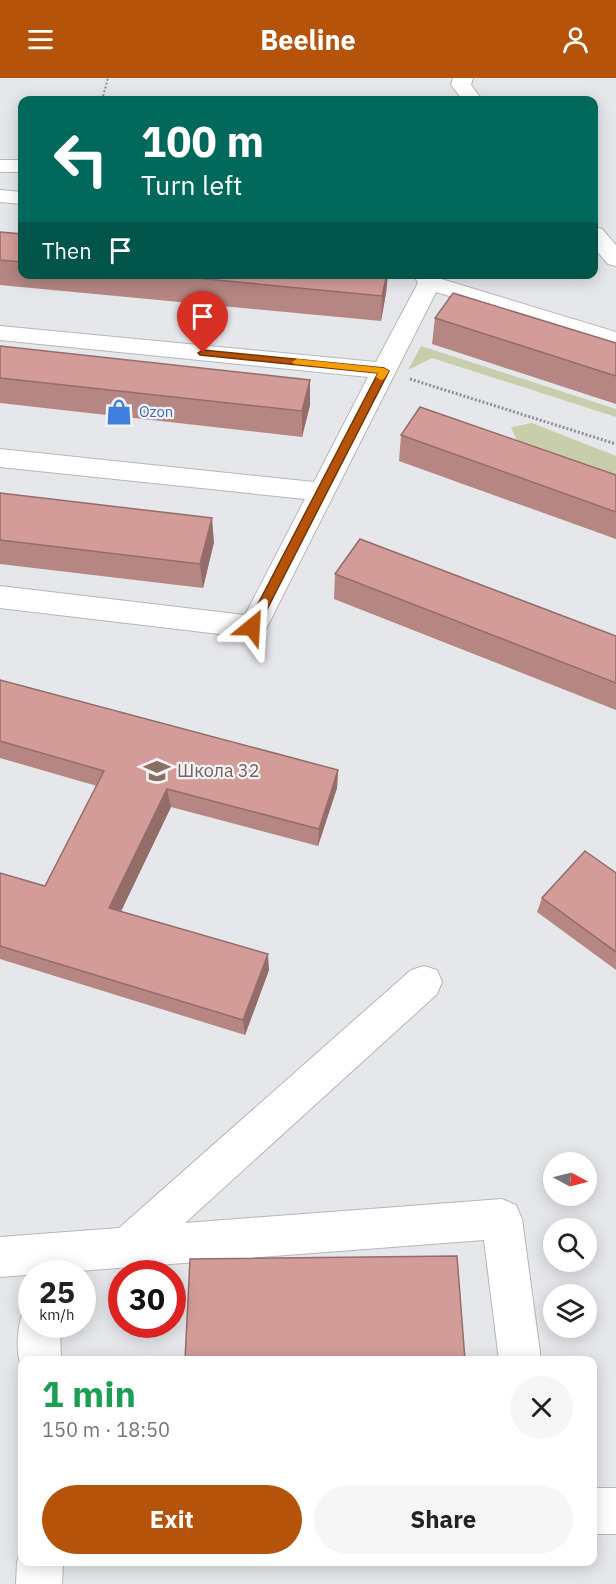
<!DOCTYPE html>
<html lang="en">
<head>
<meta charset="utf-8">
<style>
	:root { --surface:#fff; --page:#f6f6f6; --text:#222; --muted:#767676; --accent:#b45309 }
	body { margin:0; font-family:"IBM Plex Sans",sans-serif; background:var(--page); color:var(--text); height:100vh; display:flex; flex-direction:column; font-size:22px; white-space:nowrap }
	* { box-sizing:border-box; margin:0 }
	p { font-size:20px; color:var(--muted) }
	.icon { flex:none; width:33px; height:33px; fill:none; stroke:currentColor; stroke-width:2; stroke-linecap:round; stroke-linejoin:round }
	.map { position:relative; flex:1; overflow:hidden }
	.sheet { position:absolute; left:18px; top:1278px; width:579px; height:210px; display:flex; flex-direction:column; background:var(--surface); border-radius:12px; box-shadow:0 3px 15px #0003 }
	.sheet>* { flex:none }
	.guide { position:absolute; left:18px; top:18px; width:580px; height:183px; border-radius:12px; box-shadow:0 3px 15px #0003; background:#00695c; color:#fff; overflow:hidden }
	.needle { width:39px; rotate:97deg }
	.fabs { position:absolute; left:543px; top:1074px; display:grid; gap:12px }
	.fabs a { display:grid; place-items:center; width:54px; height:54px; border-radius:50%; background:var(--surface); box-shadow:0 3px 15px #0003; font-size:30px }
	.speed { position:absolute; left:18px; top:1182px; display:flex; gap:12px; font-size:30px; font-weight:700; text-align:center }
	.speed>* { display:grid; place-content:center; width:78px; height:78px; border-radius:50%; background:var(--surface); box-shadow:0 3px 15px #0003; line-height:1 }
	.speed small { font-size:15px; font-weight:400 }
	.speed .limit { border:9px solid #d22; background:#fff; color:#111 }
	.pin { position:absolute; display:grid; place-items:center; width:51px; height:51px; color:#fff; margin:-62px -26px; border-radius:50% 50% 50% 0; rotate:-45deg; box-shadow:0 0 6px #0007 }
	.pin .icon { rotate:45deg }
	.me { position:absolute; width:66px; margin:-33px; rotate:27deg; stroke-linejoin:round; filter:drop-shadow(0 0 4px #0008) }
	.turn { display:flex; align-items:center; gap:21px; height:126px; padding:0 24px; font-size:27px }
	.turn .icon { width:78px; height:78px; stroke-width:2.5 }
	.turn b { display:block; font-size:42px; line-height:51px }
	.then { display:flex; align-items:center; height:57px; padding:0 24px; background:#0003; gap:12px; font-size:22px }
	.round { display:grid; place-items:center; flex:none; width:63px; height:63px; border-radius:32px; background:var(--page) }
	.summary { display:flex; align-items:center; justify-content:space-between; height:102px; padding:0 24px }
	h1 { font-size:36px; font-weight:700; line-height:45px; color:#1e9e55 }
	.cta { display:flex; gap:12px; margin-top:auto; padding:12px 24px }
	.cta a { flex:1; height:69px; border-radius:36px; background:var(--accent); color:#fff; font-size:24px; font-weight:700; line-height:69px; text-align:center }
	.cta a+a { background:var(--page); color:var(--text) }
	header { display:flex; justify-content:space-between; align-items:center; height:78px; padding:0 24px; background:var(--accent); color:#fff; font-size:27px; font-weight:700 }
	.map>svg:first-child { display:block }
	.green { fill:#c8ceab }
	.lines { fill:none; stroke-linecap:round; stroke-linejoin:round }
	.minor-casing { stroke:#b5b7ba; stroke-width:2 }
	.path-far1 { stroke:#8f9092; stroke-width:2; stroke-dasharray:2 2; stroke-linecap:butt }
	.path { stroke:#8f9092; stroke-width:3; stroke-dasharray:2 2; stroke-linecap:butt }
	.minor { fill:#fff; fill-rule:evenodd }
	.wall { fill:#b68683 }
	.shaded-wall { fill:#946d6a }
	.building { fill:#d49c98; stroke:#946d6a; stroke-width:1.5 }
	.route { fill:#b45309; stroke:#753606; stroke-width:1.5 }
	.slow { fill:#f59e0b }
	.labels { text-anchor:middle; stroke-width:4.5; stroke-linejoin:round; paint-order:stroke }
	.far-shop-label { font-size:15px; fill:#366cbe; stroke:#f2f4f7; text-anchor:start }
	.education-label { font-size:18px; fill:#785e54; stroke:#f2f4f7; text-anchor:start }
</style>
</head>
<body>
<header><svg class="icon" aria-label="menu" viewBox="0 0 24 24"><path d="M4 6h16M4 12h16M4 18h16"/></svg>Beeline<svg class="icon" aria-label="person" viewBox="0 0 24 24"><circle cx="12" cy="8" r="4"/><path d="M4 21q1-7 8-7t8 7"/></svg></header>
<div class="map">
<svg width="616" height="1506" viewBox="0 0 616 1506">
	<rect width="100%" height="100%" fill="#e5e7ea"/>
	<path class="green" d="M 421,268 L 616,331 L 616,339 L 432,280 L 408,292 Z
		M 532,345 L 616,378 L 616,412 L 524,380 L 511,349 Z"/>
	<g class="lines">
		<g class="minor-casing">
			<path id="minor" d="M 453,0 L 473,0 L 471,7 L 482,22 L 463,22 L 451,7 Z
				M 0,82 L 22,82 L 22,94 L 0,94 Z
				M 0,112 L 22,114 L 22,126 L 0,124 Z
				M 594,149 L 602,151 L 616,167 L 616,188 L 608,186 L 594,170 Z
				M 413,196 L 436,196 L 438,200 L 616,254 L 616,269 L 436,214 L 263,557 L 253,560 L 0,530 L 0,508 L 245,537 L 305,421 L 0,389 L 0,371 L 314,404 L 368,299 L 0,262 L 0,248 L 376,284 L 418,205 Z
				M 424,888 L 437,892 L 442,904 L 437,916 L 185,1145 L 502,1121 L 516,1127 L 522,1141 L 541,1282 L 499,1282 L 484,1162 L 0,1199 L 0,1159 L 119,1150 L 411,892 Z
				M 32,1228 L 32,1246 L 60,1246 L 61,1282 L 22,1282 L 22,1291 C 15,1273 17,1249 24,1231 Z
				M 592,1410 L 616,1410 L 616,1456 L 592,1456 Z
				M 22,1470 L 22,1484 L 63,1484 L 62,1506 L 16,1506 L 17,1484 Z"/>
		</g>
		<path class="path-far1" d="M 102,22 L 108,0"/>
		<path class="path" d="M 410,301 L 616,366"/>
		<use href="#minor" class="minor"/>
	</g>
	<path class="wall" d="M 0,154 L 22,156 L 22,196 L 388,196 L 386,215 L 381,243 L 0,207 Z
		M 435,240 L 616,265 L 616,326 L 432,266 Z
		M 0,268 L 310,327 L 302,359 L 0,325 Z
		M 401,357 L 616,397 L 616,461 L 399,383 Z
		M 0,415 L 214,464 L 203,510 L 0,486 Z
		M 335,496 L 616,558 L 616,632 L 334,521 Z
		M 0,602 L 338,692 L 337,710 L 318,768 L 171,729 L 121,833 L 269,892 L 245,957 L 0,881 L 0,795 L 45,808 L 97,708 L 0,680 Z
		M 616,795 L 616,892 L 537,834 L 542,820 Z"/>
	<path class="shaded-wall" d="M 387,196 L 388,196 L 386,215 L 381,243 L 382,218 Z
		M 310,302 L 310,327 L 302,359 L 302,333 Z
		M 212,440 L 214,464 L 203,510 L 200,486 Z
		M 338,692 L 337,710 L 318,768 L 319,751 Z
		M 167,711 L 171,729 L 115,846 L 109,830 Z
		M 268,876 L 269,892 L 245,957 L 243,942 Z"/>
	<path class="building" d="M 0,154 L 22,156 L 22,184 L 0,182 Z
		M 154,196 L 387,196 L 382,218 Z
		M 453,215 L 616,265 L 616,298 L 435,240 Z
		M 0,268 L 310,302 L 302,333 L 0,300 Z
		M 420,329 L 616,397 L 616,434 L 401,357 Z
		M 0,415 L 212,440 L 200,486 L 0,462 Z
		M 360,461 L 616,558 L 616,605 L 335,496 Z
		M 0,602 L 338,692 L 319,751 L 167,711 L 109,830 L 268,876 L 243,942 L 0,868 L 0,795 L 45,808 L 104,693 L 0,663 Z
		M 585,773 L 616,795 L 616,874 L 542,820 Z
		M 457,1178 L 465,1282 L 185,1282 L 190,1181 Z"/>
	<path class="route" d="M 203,272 L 384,290 L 389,293 L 258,549 L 252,554 L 246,549 L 378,295 L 200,277 L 198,275 Z"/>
	<path class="slow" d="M 297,281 L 384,290 L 389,293 L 384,301 L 381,302 L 376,299 L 378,295 L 294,286 L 292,284 Z"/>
	<defs>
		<g id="shop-bare" transform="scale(2.07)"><path d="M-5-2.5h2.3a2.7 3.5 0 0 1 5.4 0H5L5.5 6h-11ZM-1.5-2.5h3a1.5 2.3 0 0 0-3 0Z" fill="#3f7fe0" stroke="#f2f4f7" stroke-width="2.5" paint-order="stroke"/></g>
		<g id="school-bare" transform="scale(2.07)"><path d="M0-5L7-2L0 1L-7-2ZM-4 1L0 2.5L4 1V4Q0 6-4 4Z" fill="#8d6e63" stroke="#f2f4f7" stroke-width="2.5" paint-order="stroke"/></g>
	</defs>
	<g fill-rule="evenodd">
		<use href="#shop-bare" x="119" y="334"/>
		<use href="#school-bare" x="157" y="693"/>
	</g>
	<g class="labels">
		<g class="far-shop-label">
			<text x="139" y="339">Ozon</text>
		</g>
		<g class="education-label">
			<text x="177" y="699">Школа 32</text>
		</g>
	</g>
</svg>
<div class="fabs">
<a><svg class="needle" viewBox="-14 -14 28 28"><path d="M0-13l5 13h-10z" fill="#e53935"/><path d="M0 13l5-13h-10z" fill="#767676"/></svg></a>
<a><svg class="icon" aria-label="search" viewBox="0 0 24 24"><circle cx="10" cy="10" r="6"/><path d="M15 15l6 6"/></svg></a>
<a><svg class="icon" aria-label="layers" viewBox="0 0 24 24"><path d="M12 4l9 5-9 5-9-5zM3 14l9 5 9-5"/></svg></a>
</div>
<div class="speed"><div>25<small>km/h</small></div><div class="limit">30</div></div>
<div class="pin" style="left:203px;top:275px;background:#d93025"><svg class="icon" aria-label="arrive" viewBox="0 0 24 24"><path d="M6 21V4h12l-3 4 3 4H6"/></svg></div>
<svg class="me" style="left:252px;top:549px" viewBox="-20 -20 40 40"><path d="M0-17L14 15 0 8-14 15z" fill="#b45309" stroke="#fff" stroke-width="4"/></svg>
<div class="guide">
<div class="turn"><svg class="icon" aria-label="left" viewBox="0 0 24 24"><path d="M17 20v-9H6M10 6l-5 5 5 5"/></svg><div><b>100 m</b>Turn left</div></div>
<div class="then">Then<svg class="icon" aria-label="arrive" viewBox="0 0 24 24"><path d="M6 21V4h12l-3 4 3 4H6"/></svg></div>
</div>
<section class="sheet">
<div class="summary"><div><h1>1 min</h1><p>150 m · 18:50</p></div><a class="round"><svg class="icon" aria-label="close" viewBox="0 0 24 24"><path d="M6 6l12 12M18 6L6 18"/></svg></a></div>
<div class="cta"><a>Exit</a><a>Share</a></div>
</section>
</div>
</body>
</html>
